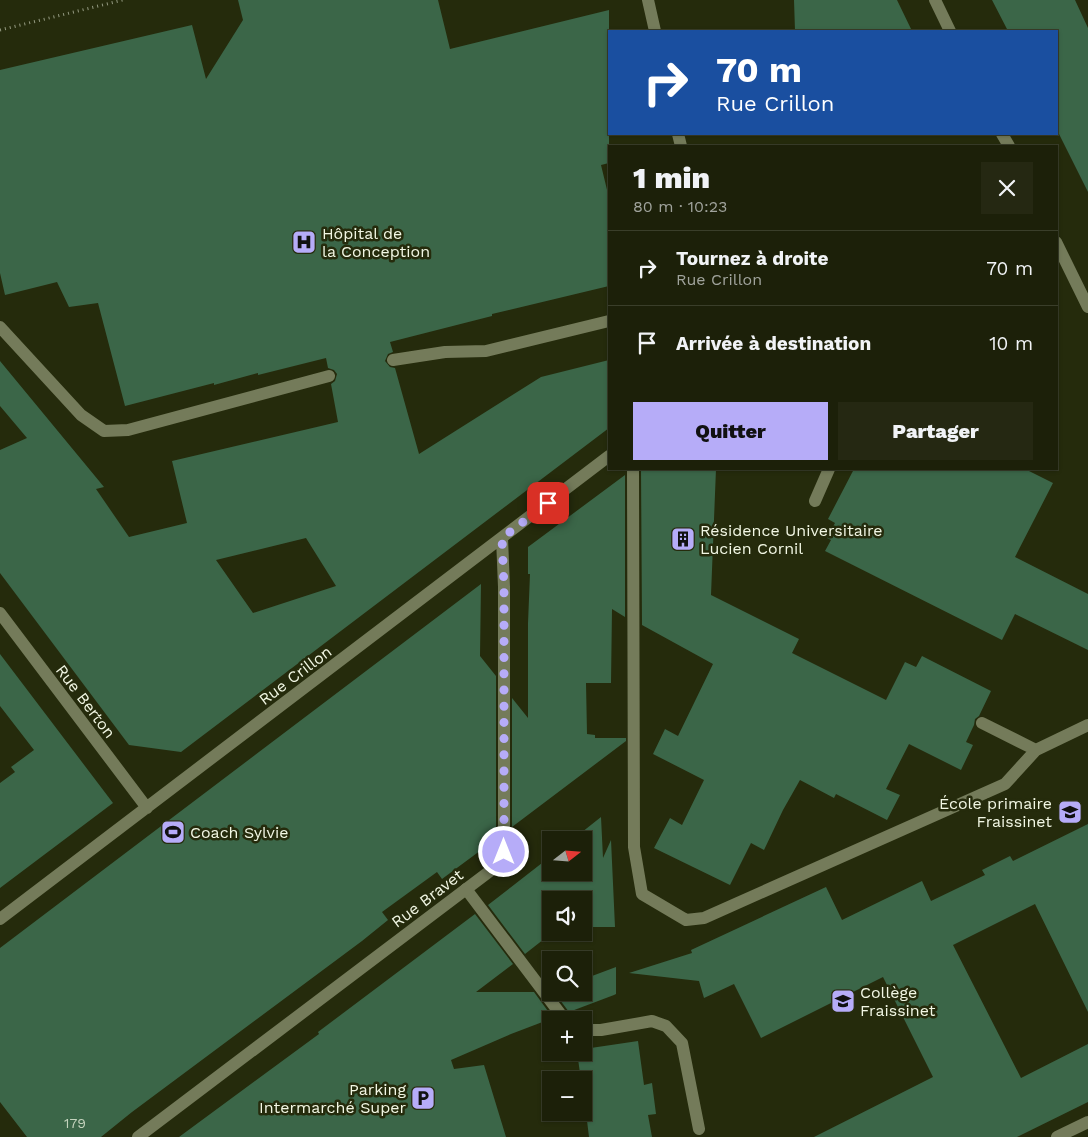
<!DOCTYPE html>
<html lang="fr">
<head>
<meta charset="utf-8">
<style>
	:root { --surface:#1c2009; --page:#252812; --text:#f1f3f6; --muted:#a0a39c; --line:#3a3e2a; --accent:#b6acf8 }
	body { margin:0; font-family:"Work Sans",sans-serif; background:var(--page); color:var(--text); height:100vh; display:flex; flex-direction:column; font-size:19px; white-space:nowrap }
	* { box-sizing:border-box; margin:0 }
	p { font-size:16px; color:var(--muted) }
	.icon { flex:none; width:28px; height:28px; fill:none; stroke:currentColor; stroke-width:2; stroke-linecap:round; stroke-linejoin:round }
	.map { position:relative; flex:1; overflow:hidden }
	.drawer { position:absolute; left:608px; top:145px; width:450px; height:325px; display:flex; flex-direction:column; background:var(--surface); border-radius:0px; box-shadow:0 1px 4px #0004,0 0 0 1px var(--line) }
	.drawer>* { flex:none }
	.guide { position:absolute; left:608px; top:30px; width:450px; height:105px; border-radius:0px; box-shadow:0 1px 4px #0004,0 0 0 1px var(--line); background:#1a4fa0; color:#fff; overflow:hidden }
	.needle { width:32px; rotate:73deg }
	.fabs { position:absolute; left:542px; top:831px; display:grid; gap:10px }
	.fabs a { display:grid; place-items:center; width:50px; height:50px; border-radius:0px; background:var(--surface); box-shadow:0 1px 4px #0004,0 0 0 1px var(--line); font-size:25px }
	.pin { position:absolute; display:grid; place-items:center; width:42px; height:42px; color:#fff; margin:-21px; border-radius:10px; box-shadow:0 2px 8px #0006 }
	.me { position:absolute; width:55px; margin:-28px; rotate:0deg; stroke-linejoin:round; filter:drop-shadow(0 0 4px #0008) }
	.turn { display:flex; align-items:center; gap:18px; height:105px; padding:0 25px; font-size:22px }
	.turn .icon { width:65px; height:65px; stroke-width:2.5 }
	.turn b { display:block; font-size:35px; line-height:42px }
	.round { display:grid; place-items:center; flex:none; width:52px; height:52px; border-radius:0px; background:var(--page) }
	.head { display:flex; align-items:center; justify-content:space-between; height:85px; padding:0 25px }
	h1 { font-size:30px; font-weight:800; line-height:38px }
	.primary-button { display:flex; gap:10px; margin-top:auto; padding:10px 25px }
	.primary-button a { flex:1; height:58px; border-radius:0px; background:var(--accent); color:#111; font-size:20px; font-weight:800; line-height:58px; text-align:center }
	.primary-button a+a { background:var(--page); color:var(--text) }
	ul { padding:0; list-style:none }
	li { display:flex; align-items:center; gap:15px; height:75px; padding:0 25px; border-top:1px solid var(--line) }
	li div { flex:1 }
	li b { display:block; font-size:19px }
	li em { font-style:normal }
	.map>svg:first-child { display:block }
	.building { fill:#3b6648; fill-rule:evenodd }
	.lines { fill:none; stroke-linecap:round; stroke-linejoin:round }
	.path { stroke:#949a81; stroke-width:3; stroke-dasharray:1 4; stroke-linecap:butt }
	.service { stroke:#747b5a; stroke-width:12 }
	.minor { stroke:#747b5a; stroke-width:12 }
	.tertiary { stroke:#747b5a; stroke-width:12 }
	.route { stroke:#b6acf8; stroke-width:9; stroke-dasharray:0 16.2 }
	.labels { text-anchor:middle; stroke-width:5; stroke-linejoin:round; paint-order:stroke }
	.number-label { font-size:14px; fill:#c4d3bd }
	.poi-label { font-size:16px; fill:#f2f7e4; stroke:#252b0c; text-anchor:start }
	.street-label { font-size:16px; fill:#f2f7e4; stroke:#252b0c }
</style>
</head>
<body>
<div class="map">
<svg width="1088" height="1137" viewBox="0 0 1088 1137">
	<rect width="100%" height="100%" fill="#252b0c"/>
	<path class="building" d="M 238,0 L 438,0 L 450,49 L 609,10 L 609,163 L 601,165 L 609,198 L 609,286 L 492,314 L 492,316 L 390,342 L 393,352 L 388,354 L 385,361 L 390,367 L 395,368 L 419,454 L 541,377 L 609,360 L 609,428 L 181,752 L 129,745 L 0,573 L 0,450 L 27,438 L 0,406 L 0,361 L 104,487 L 96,489 L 129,537 L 187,523 L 172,461 L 338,422 L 331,384 L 335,381 L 337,374 L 334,370 L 328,368 L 326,358 L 258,375 L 258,373 L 214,385 L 214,383 L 125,406 L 98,303 L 69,307 L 57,282 L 5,295 L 0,273 L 0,70 L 192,25 L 206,79 L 243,20 ZM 306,538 L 336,586 L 253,613 L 216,560 Z
		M 794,0 L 897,0 L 912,31 L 795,31 Z
		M 992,0 L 1075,0 L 1088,28 L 1088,192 L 1056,128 L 1056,31 L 1008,31 Z
		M 641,469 L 716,469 L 711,595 L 799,639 L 792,653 L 886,700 L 905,662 L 916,667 L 922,656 L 991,691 L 979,716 L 975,719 L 974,725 L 966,742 L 973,745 L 961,770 L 909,744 L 886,789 L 900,795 L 887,820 L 836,794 L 834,798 L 800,780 L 783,810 L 764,850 L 751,843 L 730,885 L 654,848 L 670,818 L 682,825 L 704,780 L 653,754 L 665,729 L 678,736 L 713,664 L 642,625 Z
		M 854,469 L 1025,469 L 1053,483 L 1015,557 L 1088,594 L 1088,650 L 1015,614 L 1002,640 L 825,551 L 831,540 L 827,538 L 835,523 L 828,519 Z
		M 625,475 L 625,617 L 612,609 L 611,683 L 586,683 L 587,734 L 595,735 L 595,738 L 626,738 L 626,741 L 512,827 L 512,698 L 528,718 L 528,623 L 530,574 L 528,574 L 528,547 Z
		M 481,584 L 480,656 L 496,676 L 496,839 L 442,879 L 437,872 L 382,912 L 388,920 L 362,941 L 132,1112 L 101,1137 L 27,1137 L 0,1102 L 0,948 Z
		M 0,654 L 113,803 L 0,888 L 0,783 L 15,772 L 11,767 L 34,750 L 0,706 Z
		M 601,817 L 603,858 L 611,840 L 615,927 L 584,927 L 584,900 L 551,900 L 551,932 L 553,932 L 525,954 L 488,905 L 551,856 L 551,872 L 584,872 L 584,840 L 572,840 Z
		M 1088,824 L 1088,1012 L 1035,904 L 953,945 L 1021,1078 L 1088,1044 L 1088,1102 L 1017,1137 L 814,1137 L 933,1077 L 883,977 L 761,1038 L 734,984 L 704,998 L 699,981 L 629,973 L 692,953 L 691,950 L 826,887 L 842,920 L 922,881 L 931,901 L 985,875 L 982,870 L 1010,856 L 1013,861 Z
		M 475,914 L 513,964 L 476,992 L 534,992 L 553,1018 L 511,1034 L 451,1060 L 454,1069 L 484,1065 L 506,1137 L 179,1137 L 319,1034 L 318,1032 Z
		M 616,967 L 616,994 L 614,995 L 569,1012 L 554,992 L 584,992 L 584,979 Z
		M 638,1041 L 644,1085 L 652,1083 L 656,1114 L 648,1115 L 652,1137 L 589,1137 L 584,1096 L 584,1080 L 581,1080 L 577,1052 L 584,1052 L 584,1049 Z"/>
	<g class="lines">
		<path class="path" d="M 0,30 L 123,0"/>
		<path class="service" d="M 648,0 L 655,31
			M 678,134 L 681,146
			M 0,327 L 81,415 L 104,431 L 128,430 L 329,376
			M 393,360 L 445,352 L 486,351 L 609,321
			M 633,469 L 634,847 L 642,894 L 686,920 L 704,918 L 1005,784 L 1036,750 L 1088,725
			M 815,501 L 829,469
			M 982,723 L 1036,750
			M 466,889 L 565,1020
			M 584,1030 L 601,1030 L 652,1021 L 666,1026 L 682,1043 L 699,1129
			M 1057,1137 L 1088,1122"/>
		<path class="minor" d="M 0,613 L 147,808
			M 0,919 L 609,456
			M 138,1137 L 498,865 L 504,852 L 504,587 L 502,538"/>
		<path class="tertiary" d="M 935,0 L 950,31
			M 1002,134 L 1009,146
			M 1056,242 L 1088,307"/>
	</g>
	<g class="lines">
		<path class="route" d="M 504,852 L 504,587 L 502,538 L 548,503"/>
	</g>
	<defs>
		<g id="hospital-square" transform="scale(1.25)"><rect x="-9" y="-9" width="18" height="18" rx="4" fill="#b6acf8" stroke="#252b0c"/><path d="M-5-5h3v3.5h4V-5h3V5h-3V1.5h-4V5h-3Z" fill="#111"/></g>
		<g id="building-square" transform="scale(1.25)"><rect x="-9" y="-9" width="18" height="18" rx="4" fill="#b6acf8" stroke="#252b0c"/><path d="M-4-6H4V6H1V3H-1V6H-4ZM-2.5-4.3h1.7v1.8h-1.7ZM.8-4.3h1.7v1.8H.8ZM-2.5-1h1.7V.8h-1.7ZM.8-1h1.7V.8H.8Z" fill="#111"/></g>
		<g id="school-square" transform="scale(1.25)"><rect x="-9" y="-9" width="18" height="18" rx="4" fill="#b6acf8" stroke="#252b0c"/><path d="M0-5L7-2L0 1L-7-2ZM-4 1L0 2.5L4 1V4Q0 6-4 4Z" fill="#111"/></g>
		<g id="stadium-square" transform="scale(1.25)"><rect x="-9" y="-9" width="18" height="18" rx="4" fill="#b6acf8" stroke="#252b0c"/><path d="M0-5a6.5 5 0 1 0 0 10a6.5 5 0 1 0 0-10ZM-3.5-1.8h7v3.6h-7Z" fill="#111"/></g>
		<g id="parking-square" transform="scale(1.25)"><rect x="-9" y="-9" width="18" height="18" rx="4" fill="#b6acf8" stroke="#252b0c"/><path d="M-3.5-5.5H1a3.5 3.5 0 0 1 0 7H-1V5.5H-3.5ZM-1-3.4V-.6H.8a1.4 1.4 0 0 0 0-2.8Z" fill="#111"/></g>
	</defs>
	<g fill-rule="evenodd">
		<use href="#hospital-square" x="304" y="242"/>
		<use href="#building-square" x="683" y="539"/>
		<use href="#school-square" x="1070" y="812"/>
		<use href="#stadium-square" x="173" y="832"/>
		<use href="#school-square" x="843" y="1001"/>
		<use href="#parking-square" x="423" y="1098"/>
	</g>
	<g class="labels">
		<g class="number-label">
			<text x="75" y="1128">179</text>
		</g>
		<g class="poi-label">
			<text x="322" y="239">Hôpital de<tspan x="322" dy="18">la Conception</tspan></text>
			<text x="700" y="536">Résidence Universitaire<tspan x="700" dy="18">Lucien Cornil</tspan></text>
			<text x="1052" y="809" text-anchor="end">École primaire<tspan x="1052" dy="18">Fraissinet</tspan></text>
			<text x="190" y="838">Coach Sylvie</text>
			<text x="860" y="998">Collège<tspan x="860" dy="18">Fraissinet</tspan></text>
			<text x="406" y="1095" text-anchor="end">Parking<tspan x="406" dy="18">Intermarché Super</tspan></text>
		</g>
		<g class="street-label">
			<text transform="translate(295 675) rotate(-37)" y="6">Rue Crillon</text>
			<text transform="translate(86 701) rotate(53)" y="6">Rue Berton</text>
			<text transform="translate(427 898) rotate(-37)" y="6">Rue Bravet</text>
		</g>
	</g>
</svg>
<div class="fabs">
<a><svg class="needle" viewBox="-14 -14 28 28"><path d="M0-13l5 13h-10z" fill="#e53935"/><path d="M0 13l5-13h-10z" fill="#a0a39c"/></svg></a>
<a><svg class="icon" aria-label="sound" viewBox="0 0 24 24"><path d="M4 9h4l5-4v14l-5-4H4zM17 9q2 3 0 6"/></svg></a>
<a><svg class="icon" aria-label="search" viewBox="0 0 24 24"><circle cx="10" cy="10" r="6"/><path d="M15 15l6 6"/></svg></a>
<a>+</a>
<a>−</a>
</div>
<div class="pin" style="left:548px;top:503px;background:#d93025"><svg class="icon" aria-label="arrive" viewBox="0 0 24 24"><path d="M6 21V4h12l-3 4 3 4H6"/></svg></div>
<svg class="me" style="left:504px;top:852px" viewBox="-20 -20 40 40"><circle r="17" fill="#b6acf8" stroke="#fff" stroke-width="3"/><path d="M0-11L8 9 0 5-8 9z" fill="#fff"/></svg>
<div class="guide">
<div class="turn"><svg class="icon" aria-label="right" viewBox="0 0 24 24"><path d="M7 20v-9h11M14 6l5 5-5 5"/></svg><div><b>70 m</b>Rue Crillon</div></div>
</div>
<section class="drawer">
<div class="head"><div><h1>1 min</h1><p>80 m · 10:23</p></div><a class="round"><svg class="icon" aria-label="close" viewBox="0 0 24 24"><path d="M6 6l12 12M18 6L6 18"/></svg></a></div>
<ul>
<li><svg class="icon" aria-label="right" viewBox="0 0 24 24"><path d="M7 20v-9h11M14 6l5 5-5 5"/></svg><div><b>Tournez à droite</b><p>Rue Crillon</p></div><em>70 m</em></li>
<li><svg class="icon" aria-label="arrive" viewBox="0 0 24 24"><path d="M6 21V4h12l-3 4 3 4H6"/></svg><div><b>Arrivée à destination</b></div><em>10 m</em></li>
</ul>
<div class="primary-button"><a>Quitter</a><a>Partager</a></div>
</section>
</div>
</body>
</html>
